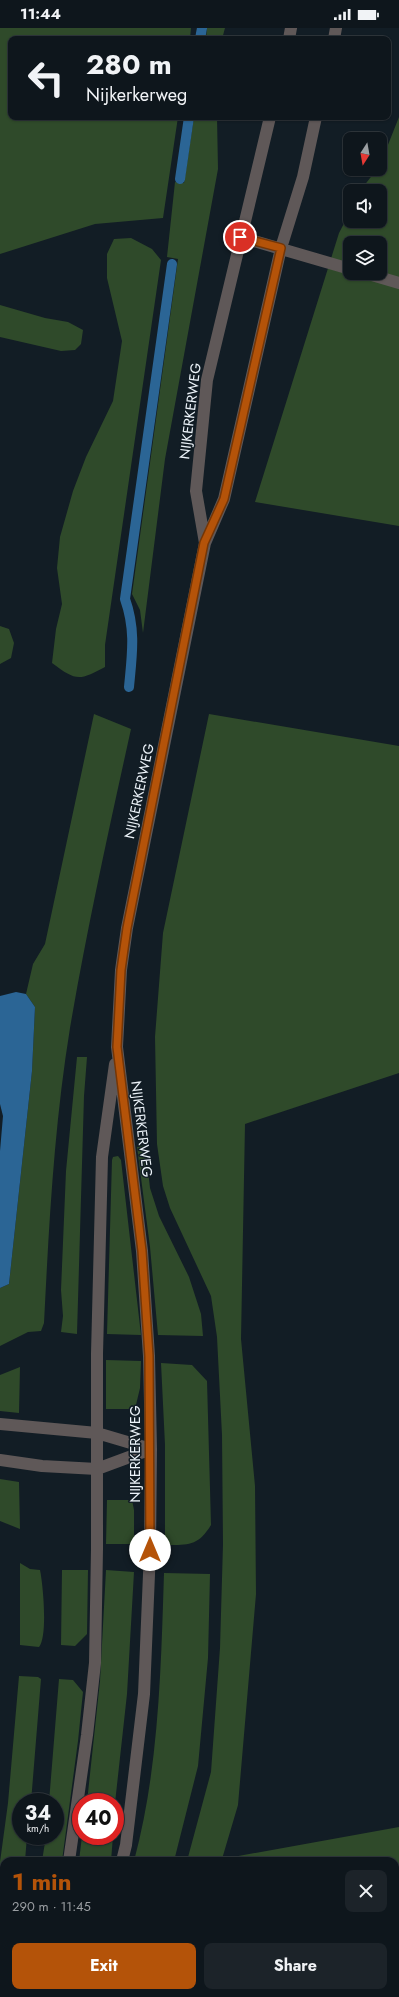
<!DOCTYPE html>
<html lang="en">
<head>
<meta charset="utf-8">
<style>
	:root { --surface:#0e161c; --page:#1c2329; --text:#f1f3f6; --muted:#9b9fa3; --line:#2e353b; --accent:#b45309 }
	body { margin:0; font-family:Jost,sans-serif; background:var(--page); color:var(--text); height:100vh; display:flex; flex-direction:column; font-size:15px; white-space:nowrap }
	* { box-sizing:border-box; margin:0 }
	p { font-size:13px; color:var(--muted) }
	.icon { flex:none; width:22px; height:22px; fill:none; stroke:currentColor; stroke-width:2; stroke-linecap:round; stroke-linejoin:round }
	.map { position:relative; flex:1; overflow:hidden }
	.panel { position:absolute; left:0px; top:1829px; width:399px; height:140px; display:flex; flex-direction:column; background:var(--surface); border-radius:12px 12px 0 0; box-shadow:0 1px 3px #0004,0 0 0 1px var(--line) }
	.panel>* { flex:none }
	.top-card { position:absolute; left:8px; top:8px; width:383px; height:84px; border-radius:8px; box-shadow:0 1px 3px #0004,0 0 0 1px var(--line); background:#0e161c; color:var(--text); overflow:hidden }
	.needle { width:26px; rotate:191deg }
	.tools { position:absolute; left:343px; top:104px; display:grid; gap:8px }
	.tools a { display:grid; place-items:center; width:44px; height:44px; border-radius:8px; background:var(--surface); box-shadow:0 1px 3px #0004,0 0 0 1px var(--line); font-size:20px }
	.speed { position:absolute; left:12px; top:1765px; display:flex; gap:8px; font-size:20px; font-weight:700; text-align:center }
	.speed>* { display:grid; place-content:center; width:52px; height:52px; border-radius:50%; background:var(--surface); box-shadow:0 1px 3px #0004,0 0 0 1px var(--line); line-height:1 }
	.speed small { font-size:10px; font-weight:400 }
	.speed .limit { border:6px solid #d22; background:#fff; color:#111 }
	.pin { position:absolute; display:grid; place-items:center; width:34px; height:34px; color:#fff; margin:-17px; border:2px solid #fff; border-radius:50%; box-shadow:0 1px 4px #0007 }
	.me { position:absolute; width:44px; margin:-22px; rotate:0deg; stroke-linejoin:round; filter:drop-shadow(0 0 3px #0008) }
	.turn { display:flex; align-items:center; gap:14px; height:84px; padding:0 12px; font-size:18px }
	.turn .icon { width:52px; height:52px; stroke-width:2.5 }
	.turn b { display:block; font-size:28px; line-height:34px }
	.round { display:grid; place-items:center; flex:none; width:42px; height:42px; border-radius:8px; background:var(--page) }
	.headline { display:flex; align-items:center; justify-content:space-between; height:68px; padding:0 12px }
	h1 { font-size:24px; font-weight:700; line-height:30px; color:var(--accent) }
	.cta { display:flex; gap:8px; margin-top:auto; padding:8px 12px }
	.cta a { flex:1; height:46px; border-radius:8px; background:var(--accent); color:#fff; font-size:16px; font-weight:700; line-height:46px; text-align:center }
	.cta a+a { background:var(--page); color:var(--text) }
	.status { display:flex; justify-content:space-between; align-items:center; height:28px; padding:0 20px; background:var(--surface); direction:ltr }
	.status svg { height:11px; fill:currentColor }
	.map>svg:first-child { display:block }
	.green { fill:#2f4a2a; fill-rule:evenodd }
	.water { fill:#2b6595 }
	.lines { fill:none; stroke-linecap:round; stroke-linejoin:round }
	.stream { stroke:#2b6595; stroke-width:10 }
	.minor { stroke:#5f5858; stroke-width:12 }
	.route-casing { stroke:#753606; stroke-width:10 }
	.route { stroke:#b45309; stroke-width:7 }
	.labels { text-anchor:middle; stroke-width:3; stroke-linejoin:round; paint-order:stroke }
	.street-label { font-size:14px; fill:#ecf3f9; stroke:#121d25 }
</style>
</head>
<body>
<div class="status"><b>11:44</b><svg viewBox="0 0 49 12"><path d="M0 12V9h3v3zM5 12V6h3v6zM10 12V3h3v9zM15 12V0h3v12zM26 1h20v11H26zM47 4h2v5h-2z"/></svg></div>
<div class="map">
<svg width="399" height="1969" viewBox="0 0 399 1969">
	<rect width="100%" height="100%" fill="#121d25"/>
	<path class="green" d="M 0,0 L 191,0 L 190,11 L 11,11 L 11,89 L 178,89 L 163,190 L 95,196 L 0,226 Z
		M 207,0 L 225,0 L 222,11 L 206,11 Z
		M 194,89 L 217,89 L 218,141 L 165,431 L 143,605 L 140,582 L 132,566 L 178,231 L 167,229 L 175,154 L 184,155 Z
		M 399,89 L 399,498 L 255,474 L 339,205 L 350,184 L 350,193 L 380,193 L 380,163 L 360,163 L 377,141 L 380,141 L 380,137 ZM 350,215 L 380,215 L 380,245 L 350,245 Z
		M 131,210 L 152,221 L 161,232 L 105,617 L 105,639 C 79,653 76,653 52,635 L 56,601 L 62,576 L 57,540 L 60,509 L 73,463 L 86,429 L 113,373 L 122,313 L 107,250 L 107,226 L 114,211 Z
		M 0,277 L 45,290 L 68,294 L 83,302 L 81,316 L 75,322 L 61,323 L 0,309 Z
		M 0,598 L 9,601 L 14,615 L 11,630 L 0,636 Z
		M 94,686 L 131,701 C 109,801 87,900 70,1000 C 54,1098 49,1197 44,1295 L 41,1303 L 28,1304 L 0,1318 L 0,1260 L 9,1256 L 32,1043 L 35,979 L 26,966 L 33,936 L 45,916 Z
		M 209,686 L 399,718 L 399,1045 L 245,1096 L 241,1311 L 255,1458 L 256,1566 L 238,1777 L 222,1831 L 399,1799 L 399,1969 L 151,1969 L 152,1965 L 395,1965 L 395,1833 L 187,1833 L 211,1744 L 220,1620 L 223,1516 L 222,1407 L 217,1309 L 211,1268 L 170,1180 L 163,1158 L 157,1116 L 155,1009 L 163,905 Z
		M 77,1029 L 87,1029 L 84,1068 L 77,1306 L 61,1304 L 63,1288 L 61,1262 L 66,1143 Z
		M 145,1117 L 150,1160 L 159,1188 L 189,1249 L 201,1286 L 203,1308 L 158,1307 L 150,1219 L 137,1119 Z
		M 118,1128 L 121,1132 L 141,1307 L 107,1306 L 112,1132 L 113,1129 Z
		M 106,1332 L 141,1333 L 140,1360 L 135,1381 L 106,1381 Z
		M 161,1335 L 192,1337 L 207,1353 L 211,1497 C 198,1518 189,1517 165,1517 L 165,1417 Z
		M 20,1339 L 19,1385 L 0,1383 L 0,1347 Z
		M 0,1451 L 19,1454 L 20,1501 L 0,1493 Z
		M 107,1472 L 132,1472 L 134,1482 L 134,1516 L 106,1516 Z
		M 20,1535 L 30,1541 L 40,1542 C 43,1556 48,1608 39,1619 L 20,1617 Z
		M 62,1542 L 88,1542 L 87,1606 L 75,1618 L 61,1617 Z
		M 106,1542 L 134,1544 L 127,1666 L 115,1775 L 87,1774 L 100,1653 Z
		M 164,1545 L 210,1546 L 208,1630 L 198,1738 L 174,1833 L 134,1833 C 159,1740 161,1640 164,1545 Z
		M 19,1648 L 38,1649 L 41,1651 L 31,1774 L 21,1774 L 21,1808 L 27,1808 L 25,1833 L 4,1833 L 4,1944 L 0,1964 L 0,1834 L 8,1775 Z
		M 59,1651 L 73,1652 L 83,1664 L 78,1713 L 62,1833 L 42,1833 L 46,1808 L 55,1808 L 55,1774 L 49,1774 Z
		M 82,1808 L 113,1808 L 111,1833 L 79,1833 Z
		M 13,1965 L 30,1965 L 29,1969 L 12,1969 Z
		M 48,1965 L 75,1965 L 74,1969 L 47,1969 Z
		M 93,1965 L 139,1965 L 138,1969 L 92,1969 Z"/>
	<path class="water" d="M 16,964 L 26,966 L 35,979 L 32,1043 L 9,1256 L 0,1260 L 0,1123 L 3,1088 L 0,1076 L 0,968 Z"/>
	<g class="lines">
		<path class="stream" d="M 200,11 L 202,0
			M 180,151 L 189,89
			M 129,659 C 132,627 136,602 125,571 L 172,236"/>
		<path class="minor" d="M 289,11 L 291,0
			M 334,11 L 336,0
			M 240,209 L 350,241
			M 365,245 L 399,255
			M 205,515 L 196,463 L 207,352 L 270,89
			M 0,1396 L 97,1405 L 151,1421
			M 0,1432 L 42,1438 L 97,1441 L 151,1421
			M 69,1833 L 87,1707 L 95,1635 L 97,1521 L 97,1326 L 102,1129 L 115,1036
			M 122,1833 L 126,1817 L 144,1666 L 150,1522 L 151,1421 L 149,1328 L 142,1223 L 117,1019 L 121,942 L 127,900 L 205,515 L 224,471 L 281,220 L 303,149 L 316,89
			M 37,1969 L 38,1965
			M 82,1969 L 84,1965"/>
	</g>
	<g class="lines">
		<g class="route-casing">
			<path id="route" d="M 150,1522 L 149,1328 L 142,1223 L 117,1019 L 121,942 L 127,900 L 204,515 L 224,471 L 281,220 L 240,209"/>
		</g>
		<use href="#route" class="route"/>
	</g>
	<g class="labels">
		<g class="street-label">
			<text transform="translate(190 383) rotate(-83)" y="5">NIJKERKERWEG</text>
			<text transform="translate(139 763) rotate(-78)" y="5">NIJKERKERWEG</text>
			<text transform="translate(142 1101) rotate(83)" y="5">NIJKERKERWEG</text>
			<text transform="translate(135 1426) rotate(-90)" y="5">NIJKERKERWEG</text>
		</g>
	</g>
</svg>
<div class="tools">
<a><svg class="needle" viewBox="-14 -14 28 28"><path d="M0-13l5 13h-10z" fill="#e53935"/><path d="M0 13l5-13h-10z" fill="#9b9fa3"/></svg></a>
<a><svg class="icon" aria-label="sound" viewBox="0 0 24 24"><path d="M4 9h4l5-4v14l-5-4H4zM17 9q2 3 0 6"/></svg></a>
<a><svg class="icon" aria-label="layers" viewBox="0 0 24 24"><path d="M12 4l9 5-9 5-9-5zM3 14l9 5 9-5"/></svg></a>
</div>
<div class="speed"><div>34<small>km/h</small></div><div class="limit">40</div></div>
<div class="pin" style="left:240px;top:209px;background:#d93025"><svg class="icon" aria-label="arrive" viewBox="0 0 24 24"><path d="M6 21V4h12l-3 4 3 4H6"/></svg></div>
<svg class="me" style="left:150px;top:1522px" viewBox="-20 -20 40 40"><circle r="19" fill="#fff"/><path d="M0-13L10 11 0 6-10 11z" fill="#b45309"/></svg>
<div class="top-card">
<div class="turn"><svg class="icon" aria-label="left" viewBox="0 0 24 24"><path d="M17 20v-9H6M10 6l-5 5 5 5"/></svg><div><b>280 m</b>Nijkerkerweg</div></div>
</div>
<section class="panel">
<div class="headline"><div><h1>1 min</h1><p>290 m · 11:45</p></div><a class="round"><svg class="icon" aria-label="close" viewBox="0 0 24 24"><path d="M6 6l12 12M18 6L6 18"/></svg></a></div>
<div class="cta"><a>Exit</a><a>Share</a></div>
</section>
</div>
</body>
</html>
